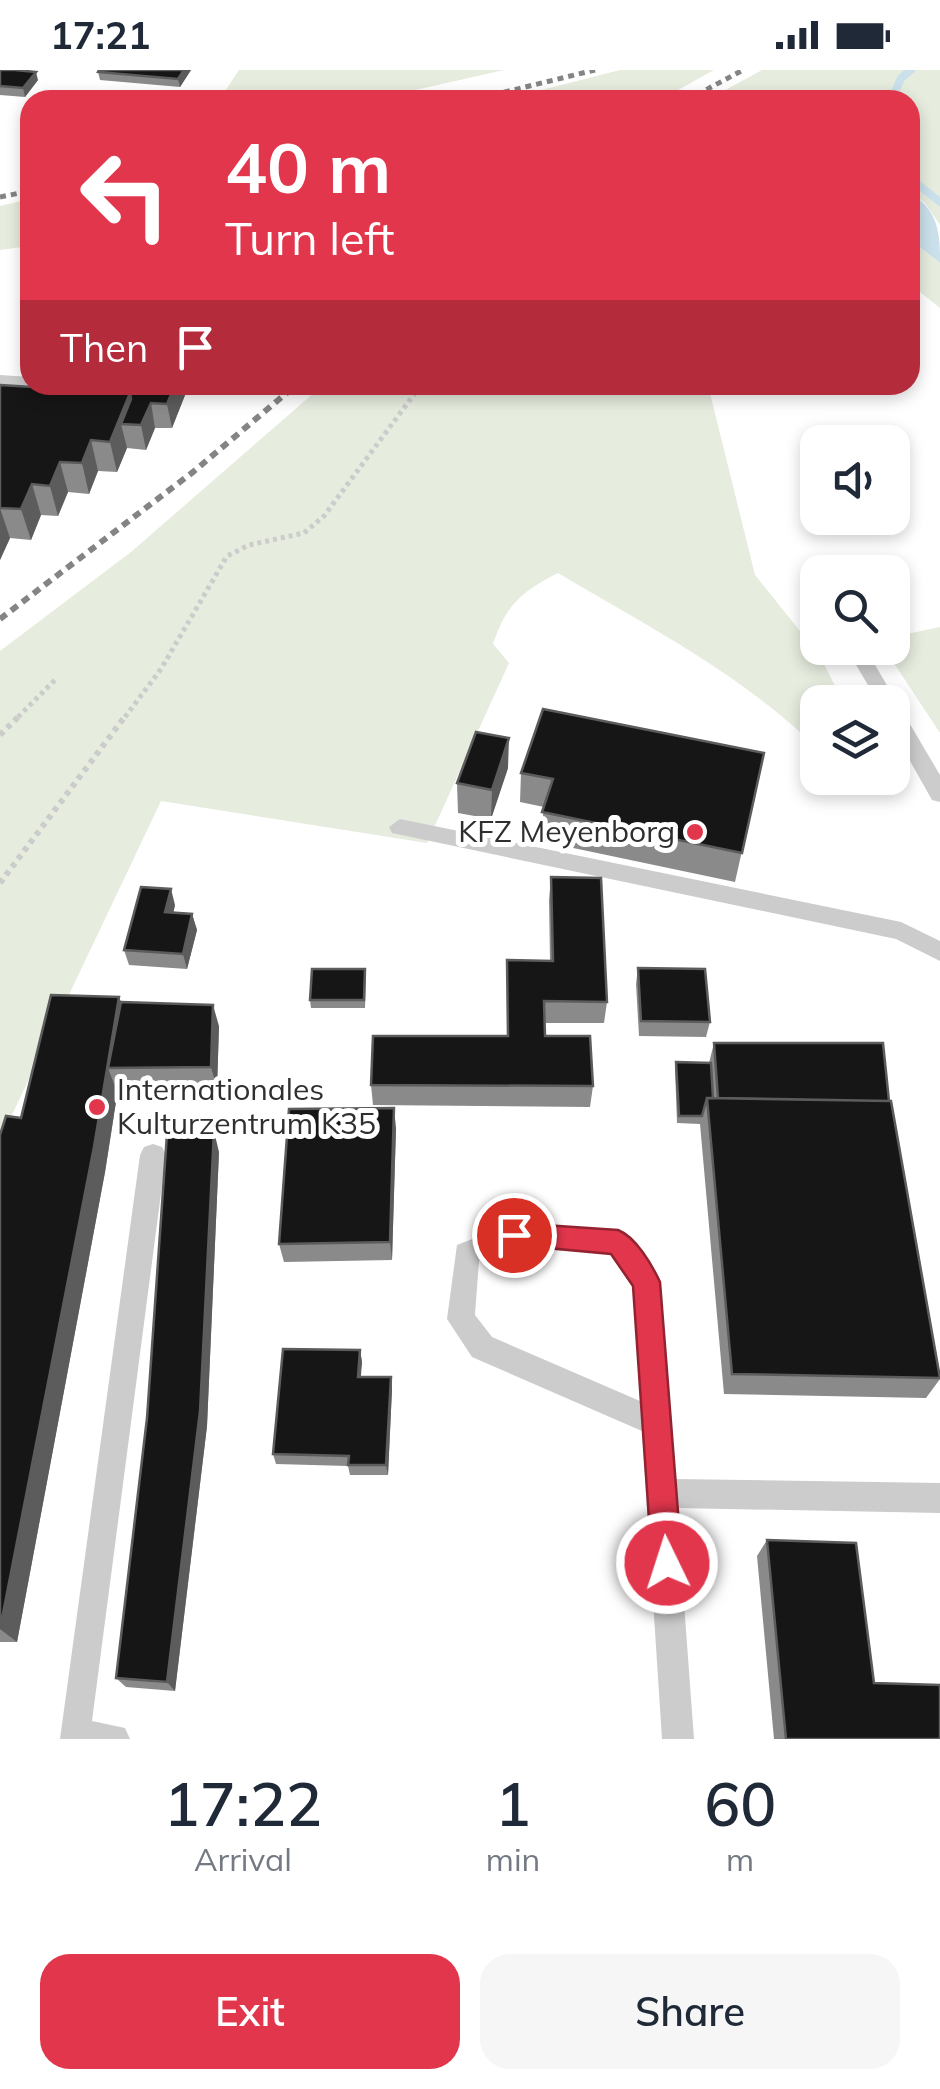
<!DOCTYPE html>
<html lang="en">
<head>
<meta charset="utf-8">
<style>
	:root { --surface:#fff; --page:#f6f6f7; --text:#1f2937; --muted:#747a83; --accent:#e2364c }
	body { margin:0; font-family:Mulish,sans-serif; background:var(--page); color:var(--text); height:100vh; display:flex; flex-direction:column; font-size:38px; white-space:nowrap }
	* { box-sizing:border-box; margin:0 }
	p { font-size:32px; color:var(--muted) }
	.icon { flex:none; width:55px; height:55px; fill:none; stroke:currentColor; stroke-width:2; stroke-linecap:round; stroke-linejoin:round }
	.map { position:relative; height:1669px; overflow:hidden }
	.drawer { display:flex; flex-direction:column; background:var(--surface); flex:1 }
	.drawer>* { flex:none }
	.banner { position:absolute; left:20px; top:20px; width:900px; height:305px; border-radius:30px; box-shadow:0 5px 15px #0003; background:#e2364c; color:#fff; overflow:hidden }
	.buttons { position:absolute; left:800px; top:355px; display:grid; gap:20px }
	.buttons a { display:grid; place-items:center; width:110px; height:110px; border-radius:20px; background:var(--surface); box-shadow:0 5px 15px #0003; font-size:50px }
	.pin { position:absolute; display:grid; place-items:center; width:85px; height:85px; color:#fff; margin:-42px; border:5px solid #fff; border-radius:50%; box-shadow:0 2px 10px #0007 }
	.me { position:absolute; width:110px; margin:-55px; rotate:356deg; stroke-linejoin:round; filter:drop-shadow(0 0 8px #0008) }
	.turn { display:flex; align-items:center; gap:35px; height:210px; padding:0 40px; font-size:45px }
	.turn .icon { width:130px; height:130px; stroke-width:2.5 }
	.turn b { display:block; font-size:70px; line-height:85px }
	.then { display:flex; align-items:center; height:95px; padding:0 40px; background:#0003; gap:20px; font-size:38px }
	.eta { display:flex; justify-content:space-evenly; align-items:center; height:170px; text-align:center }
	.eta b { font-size:60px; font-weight:600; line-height:70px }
	.cta { display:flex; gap:20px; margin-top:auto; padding:20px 40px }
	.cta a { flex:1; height:115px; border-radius:30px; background:var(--accent); color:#fff; font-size:40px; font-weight:600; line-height:115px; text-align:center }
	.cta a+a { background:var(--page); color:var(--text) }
	.status { display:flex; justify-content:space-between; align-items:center; height:70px; padding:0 50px; background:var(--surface); direction:ltr }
	.status svg { height:28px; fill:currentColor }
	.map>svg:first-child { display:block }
	.green { fill:#e6ecde }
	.water { fill:#cae0eb }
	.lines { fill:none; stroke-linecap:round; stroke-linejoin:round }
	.stream { stroke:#cae0eb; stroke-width:8 }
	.path-far1 { stroke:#ccc; stroke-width:5; stroke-dasharray:4 4; stroke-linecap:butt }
	.path { stroke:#ccc; stroke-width:6; stroke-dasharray:5 5; stroke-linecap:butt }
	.service { fill:#ccc; fill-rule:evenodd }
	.rail-far1 { stroke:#848484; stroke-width:5; stroke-dasharray:6 5; stroke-linecap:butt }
	.rail { stroke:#848484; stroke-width:6; stroke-dasharray:8 6; stroke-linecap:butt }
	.wall { fill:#8a8a8a }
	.shaded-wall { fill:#5c5c5c }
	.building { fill:#161616; stroke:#5c5c5c; stroke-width:2.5 }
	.route { fill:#e2364c; stroke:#932331; stroke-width:2.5 }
	.poi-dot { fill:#e2364c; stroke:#fff; stroke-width:4 }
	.labels { text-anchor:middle; stroke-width:10; stroke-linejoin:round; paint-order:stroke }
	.poi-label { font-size:30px; fill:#2f2f2f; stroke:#fff; text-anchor:end }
</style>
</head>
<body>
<div class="status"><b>17:21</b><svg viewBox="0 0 49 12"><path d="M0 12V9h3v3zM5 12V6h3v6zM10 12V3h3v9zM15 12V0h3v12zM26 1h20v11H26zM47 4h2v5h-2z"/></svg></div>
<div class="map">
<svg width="940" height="1669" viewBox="0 0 940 1669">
	<rect width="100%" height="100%" fill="#fff"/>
	<path class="green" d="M 239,0 L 504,0 L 371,30 L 219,30 Z
		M 620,0 L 714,0 L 660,30 L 502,30 Z
		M 762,0 L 940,0 L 940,155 L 924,132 L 910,122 L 910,30 L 707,30 Z
		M 30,129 L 30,176 L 0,180 L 0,136 Z
		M 910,169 L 940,193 L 940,238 L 910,214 Z
		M 323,315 L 708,315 L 755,505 L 820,586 L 843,632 L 818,632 L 817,678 C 743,605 647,556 558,503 C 521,522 506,535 493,574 L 509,593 L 427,773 L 161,731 L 0,1070 L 0,581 L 131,482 Z
		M 940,557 L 940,663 L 884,578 L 892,578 L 893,567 Z"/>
	<path class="water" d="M 910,122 C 938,142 940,160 940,193 L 910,169 Z"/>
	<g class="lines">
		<path class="stream" d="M 892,30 L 901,8 L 911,0
			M 910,108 L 940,132"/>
		<path class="path-far1" d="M 18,647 L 55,610
			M 125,647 L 161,599 L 227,486 L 249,475 L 304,463 L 324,446 L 421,315"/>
		<path class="path" d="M 0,665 L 20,645
			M 0,813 L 126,645"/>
		<path class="service" d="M 0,305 L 30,307 L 30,315 L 36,315 L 0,315 Z
			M 71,315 L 102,315 L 102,316 L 94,321 Z
			M 846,578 L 865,578 L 940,705 L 940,732 L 932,730 L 892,659 L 892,632 L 878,632 Z
			M 400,749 L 901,852 L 940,871 L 940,891 L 896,869 L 392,763 L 389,757 Z
			M 153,1074 L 162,1077 L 166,1085 L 92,1651 L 125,1658 L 130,1669 L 60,1669 L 140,1085 L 144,1077 Z
			M 513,1153 L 618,1160 C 636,1167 652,1195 659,1212 L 674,1409 L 940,1413 L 940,1443 L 677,1438 L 694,1669 L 662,1669 L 642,1361 L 472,1287 L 447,1249 L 457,1175 ZM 513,1177 L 611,1184 L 633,1216 L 640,1331 L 492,1267 L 475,1245 L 479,1191 Z"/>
		<path class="rail-far1" d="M 472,30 L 595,0
			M 687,30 L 743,0
			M 0,127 L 30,121"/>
		<path class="rail" d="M 0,549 L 193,402 L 296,315"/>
	</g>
	<path class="wall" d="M 0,0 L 38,10 L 25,27 L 0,25 Z
		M 99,0 L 191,0 L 180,17 L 100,10 L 98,2 Z
		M 0,315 L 110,322 L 189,315 L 172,358 L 155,358 L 146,380 L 127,378 L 117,402 L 98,401 L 89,424 L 68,422 L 58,446 L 41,445 L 31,470 L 10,468 L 0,490 Z
		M 764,683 L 735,812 L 540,771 L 544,737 L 520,732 L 521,703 Z
		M 508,698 L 491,749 L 458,743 L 457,713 Z
		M 551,807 L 607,932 L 604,953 L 545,953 L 545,966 L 593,1016 L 590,1037 L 373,1035 L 371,1015 L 507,966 L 507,890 L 550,891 L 549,830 Z
		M 175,835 L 173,843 L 192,844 L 197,860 L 187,899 L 129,895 L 124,880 Z
		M 638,898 L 710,952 L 706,967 L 639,966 L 636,914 Z
		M 366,907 L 365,938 L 311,938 L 310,930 Z
		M 119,927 L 121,932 L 219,956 L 217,1018 L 118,1019 L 105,1102 L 17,1572 L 0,1572 L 0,1065 L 21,1048 Z
		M 714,973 L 889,1031 L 940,1309 L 926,1328 L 724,1324 L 700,1054 L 677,1053 L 675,999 L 676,992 L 709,993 Z
		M 396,1058 L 392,1190 L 284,1192 L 279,1174 Z
		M 219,1082 L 207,1356 L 175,1621 L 126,1617 L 116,1608 Z
		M 360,1280 L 362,1292 L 360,1307 L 391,1307 L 392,1319 L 388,1405 L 350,1405 L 348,1396 L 276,1394 L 273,1384 Z
		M 767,1470 L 874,1613 L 940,1669 L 774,1669 L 757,1486 Z"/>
	<path class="shaded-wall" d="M 184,0 L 191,0 L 180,17 L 178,9 Z
		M 36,2 L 38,10 L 25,27 L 23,18 Z
		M 175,315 L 189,315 L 172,358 L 167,334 Z
		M 130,323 L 136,354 L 121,354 L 127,378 L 117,402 L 110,372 Z
		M 151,333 L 155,358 L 146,380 L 141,355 Z
		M 91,370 L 98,401 L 89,424 L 82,393 Z
		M 60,392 L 68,422 L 58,446 L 50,416 Z
		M 32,414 L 41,445 L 31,470 L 21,439 Z
		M 0,438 L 10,468 L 0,490 Z
		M 509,668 L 508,698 L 491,749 L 492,720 Z
		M 171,819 L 175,835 L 170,858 L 165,842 Z
		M 192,844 L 197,860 L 187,899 L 183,884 Z
		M 119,927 L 129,954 L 108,998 L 116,1019 L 118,1019 L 105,1102 L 17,1572 L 0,1559 Z
		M 213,935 L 219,956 L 217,1018 L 211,997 Z
		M 394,1038 L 396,1058 L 392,1190 L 390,1172 Z
		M 214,1061 L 219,1082 L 207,1356 L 175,1621 L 167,1612 Z
		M 360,1280 L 362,1292 L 360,1318 L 358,1307 Z
		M 391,1307 L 392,1319 L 388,1405 L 386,1395 Z"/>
	<path class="building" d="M 0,0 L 15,0 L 36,2 L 23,18 L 0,16 Z
		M 99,0 L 184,0 L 178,9 L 98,2 Z
		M 0,315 L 130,323 L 110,372 L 91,370 L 82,393 L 60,392 L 50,416 L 32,414 L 21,439 L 0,438 Z
		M 113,315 L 175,315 L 167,334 L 151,333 L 141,355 L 121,354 L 131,329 L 130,323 L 110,322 Z
		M 543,639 L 764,683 L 742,783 L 542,742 L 553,709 L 521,703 Z
		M 476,662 L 509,668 L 492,720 L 457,713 Z
		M 551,807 L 601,808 L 607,932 L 544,931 L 545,966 L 590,966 L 593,1016 L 371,1015 L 373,966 L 508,966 L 507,890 L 553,891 Z
		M 141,817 L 171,819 L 165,842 L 192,844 L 183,884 L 124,880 Z
		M 638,898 L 705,899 L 710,952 L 641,951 Z
		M 312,899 L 365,899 L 364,930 L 310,930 Z
		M 51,925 L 119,927 L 94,1077 L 0,1559 L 0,1065 L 6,1046 L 21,1048 Z
		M 121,932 L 213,935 L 211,997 L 108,998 Z
		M 714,973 L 883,973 L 889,1031 L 718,1028 Z
		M 676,992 L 711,993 L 713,1028 L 707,1028 L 702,1046 L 679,1046 Z
		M 707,1028 L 891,1031 L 940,1308 L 732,1304 Z
		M 394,1038 L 390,1172 L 279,1174 L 289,1039 Z
		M 214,1061 L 200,1341 L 167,1612 L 116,1608 L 147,1348 L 167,1064 Z
		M 283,1279 L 360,1280 L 358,1307 L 391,1307 L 386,1395 L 348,1395 L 349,1386 L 273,1384 Z
		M 767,1470 L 856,1473 L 874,1613 L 940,1615 L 940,1669 L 786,1669 Z"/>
	<path class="route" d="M 514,1153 L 618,1160 C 636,1167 652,1195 660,1212 L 682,1493 L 678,1504 L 667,1508 L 656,1504 L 652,1493 L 633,1216 L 611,1184 L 504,1174 L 500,1165 L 504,1156 Z"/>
	<g class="poi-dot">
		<circle cx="695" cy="762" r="10"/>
		<circle cx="97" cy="1037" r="10"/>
	</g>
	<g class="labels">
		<g class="poi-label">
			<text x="675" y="772">KFZ Meyenborg</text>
			<text x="117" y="1030" text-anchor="start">Internationales<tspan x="117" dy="34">Kulturzentrum K35</tspan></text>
		</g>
	</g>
</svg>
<div class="buttons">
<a><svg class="icon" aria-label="sound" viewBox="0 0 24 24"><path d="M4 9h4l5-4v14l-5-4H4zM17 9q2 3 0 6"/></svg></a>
<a><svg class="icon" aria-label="search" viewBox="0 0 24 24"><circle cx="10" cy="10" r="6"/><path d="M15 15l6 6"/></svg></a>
<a><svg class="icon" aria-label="layers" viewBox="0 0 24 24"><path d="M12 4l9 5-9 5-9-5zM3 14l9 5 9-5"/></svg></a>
</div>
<div class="pin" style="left:514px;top:1165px;background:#d93025"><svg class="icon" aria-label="arrive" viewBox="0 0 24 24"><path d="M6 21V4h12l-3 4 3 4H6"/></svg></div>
<svg class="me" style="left:667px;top:1493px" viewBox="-20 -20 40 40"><circle r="17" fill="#e2364c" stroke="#fff" stroke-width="3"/><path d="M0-11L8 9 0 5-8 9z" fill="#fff"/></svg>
<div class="banner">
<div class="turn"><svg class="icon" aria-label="left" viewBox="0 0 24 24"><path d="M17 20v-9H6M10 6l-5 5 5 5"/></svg><div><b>40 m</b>Turn left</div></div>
<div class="then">Then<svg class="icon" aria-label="arrive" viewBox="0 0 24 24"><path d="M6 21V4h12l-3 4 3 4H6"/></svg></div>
</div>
</div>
<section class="drawer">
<div class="eta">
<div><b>17:22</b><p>Arrival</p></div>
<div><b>1</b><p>min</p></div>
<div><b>60</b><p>m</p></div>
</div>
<div class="cta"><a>Exit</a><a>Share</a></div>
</section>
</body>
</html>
